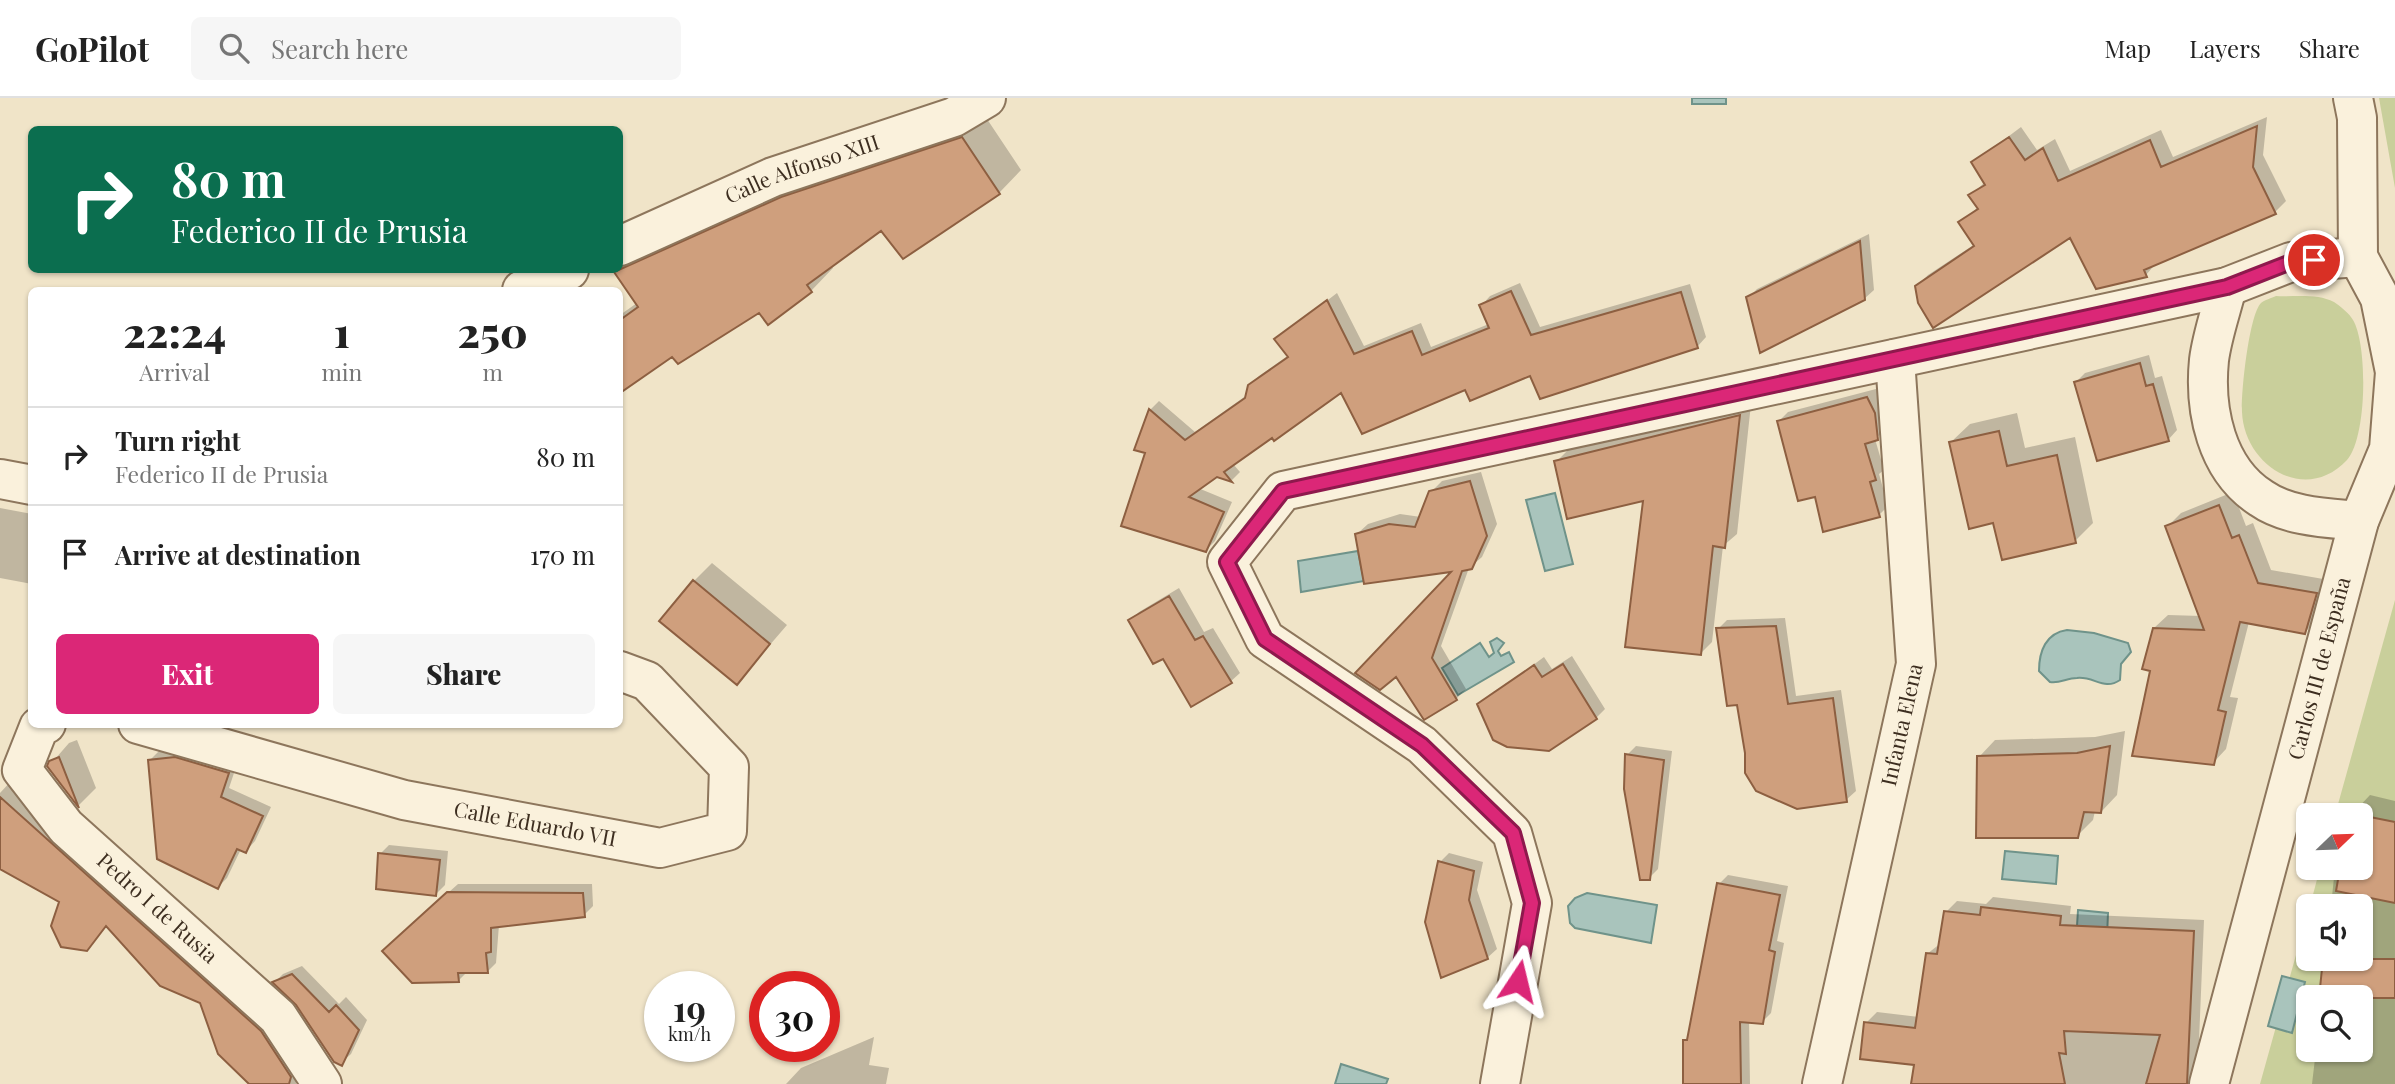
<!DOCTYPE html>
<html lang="en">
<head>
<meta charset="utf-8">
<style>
	:root { --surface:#fff; --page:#f6f6f6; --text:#222; --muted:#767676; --line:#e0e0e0; --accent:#db2777 }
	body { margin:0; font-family:"Playfair Display",serif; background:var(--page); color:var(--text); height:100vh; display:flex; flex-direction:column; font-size:26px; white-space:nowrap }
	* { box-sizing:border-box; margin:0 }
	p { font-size:23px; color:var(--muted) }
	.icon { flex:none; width:38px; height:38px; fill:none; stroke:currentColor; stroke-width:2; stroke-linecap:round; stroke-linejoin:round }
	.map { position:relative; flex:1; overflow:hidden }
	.details { position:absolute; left:28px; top:189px; width:595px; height:441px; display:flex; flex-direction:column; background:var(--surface); border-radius:10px; box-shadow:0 2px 5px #0004 }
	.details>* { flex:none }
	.banner { position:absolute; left:28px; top:28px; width:595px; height:147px; border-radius:10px; box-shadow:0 2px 5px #0004; background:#0b6e4f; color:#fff; overflow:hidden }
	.needle { width:46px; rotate:67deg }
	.buttons { position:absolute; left:2296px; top:705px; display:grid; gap:14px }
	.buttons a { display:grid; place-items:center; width:77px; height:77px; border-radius:10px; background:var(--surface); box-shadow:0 2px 5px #0004; font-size:35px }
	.speed { position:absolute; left:644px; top:873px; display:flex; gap:14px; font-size:35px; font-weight:700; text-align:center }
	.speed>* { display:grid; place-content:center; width:91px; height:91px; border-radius:50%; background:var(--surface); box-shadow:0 2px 5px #0004; line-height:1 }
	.speed small { font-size:18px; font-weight:400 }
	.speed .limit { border:10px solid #d22; background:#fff; color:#111 }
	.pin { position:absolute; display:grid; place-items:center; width:60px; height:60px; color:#fff; margin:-30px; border:4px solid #fff; border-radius:50%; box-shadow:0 2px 7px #0007 }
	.me { position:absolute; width:77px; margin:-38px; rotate:10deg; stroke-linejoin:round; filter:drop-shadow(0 0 5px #0008) }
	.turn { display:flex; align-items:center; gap:24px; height:147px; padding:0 28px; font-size:32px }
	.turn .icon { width:91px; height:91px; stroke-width:2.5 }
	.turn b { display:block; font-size:49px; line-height:60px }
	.eta { display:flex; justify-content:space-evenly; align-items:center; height:119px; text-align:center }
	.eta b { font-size:42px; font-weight:800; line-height:49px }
	.button { display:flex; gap:14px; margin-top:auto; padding:14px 28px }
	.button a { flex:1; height:80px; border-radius:10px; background:var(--accent); color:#fff; font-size:28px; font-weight:800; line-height:80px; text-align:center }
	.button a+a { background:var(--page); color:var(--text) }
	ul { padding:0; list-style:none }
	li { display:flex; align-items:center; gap:21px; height:98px; padding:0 28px; border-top:2px solid var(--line) }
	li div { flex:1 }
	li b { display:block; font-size:26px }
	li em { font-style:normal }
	header { display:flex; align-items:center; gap:42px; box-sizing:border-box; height:98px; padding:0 35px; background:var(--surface); border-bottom:2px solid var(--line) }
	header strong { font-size:33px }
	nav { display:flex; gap:38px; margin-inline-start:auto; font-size:24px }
	.search { width:490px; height:63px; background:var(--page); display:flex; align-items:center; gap:18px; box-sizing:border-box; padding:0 24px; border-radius:10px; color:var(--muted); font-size:26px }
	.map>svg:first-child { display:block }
	.green { fill:#c9cf9b; fill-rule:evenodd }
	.water { fill:#a9c4bc; stroke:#6f938a; stroke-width:2 }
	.shadow { fill:#0003 }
	.building { fill:#cf9f7d; stroke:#8d5f41; stroke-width:2 }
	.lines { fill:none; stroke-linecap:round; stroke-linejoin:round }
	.street-casing { stroke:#8d765c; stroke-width:42 }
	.street { stroke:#faf1dc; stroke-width:38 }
	.route-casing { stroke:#8e194d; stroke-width:18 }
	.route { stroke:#db2777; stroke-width:12 }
	.labels { text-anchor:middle; stroke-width:7; stroke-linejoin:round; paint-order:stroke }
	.street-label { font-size:21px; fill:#3d2e20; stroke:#f7eed8 }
</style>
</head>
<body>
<header>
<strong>GoPilot</strong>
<div class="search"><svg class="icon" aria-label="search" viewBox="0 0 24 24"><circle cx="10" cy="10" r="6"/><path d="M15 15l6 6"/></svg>Search here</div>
<nav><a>Map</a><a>Layers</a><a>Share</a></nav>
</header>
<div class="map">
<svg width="2395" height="986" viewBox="0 0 2395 986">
	<rect width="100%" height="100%" fill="#f0e4c8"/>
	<path class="green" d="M 2379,0 L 2395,0 L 2395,90 Z
		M 2276,198 C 2294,199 2317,195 2334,204 C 2339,207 2350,216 2353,222 C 2368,247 2367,340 2347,362 C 2305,407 2244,367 2242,314 C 2241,295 2249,217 2261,205 C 2264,202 2272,200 2276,198 Z
		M 2395,502 L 2395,986 L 2260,986 L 2308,814 L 2308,861 L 2361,861 L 2361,808 L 2310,808 L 2320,770 L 2361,770 L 2361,718 L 2335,717 ZM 2308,900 L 2361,900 L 2361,952 L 2308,952 Z"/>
	<path class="water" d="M 1692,0 L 1726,0 L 1726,6 L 1692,6 Z
		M 1555,395 L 1573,466 L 1545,473 L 1526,402 Z
		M 1358,453 L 1364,483 L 1301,494 L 1298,463 Z
		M 2067,532 L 2094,535 L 2128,545 L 2131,554 L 2121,566 L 2120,582 C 2104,593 2094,578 2077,580 C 2067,580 2059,586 2050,584 L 2039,573 C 2039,553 2046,535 2067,532 Z
		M 1497,540 L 1504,545 L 1498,553 L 1501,558 L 1509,554 L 1514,564 L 1458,597 L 1442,570 L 1480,545 L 1489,559 L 1494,555 L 1490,544 Z
		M 2005,753 L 2058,758 L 2056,786 L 2002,781 Z
		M 1587,795 L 1657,807 L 1651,845 L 1575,830 L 1570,825 L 1568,808 L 1575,800 Z
		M 2078,812 L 2108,815 L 2106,862 L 2075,860 Z
		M 2282,878 L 2305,884 L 2292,935 L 2268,928 Z
		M 1341,966 L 1388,981 L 1386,986 L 1335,986 Z"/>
	<path class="shadow" d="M 985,18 L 1021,72 L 999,95 L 882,130 L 831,167 L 833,170 L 811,193 L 760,213 L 620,288 L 620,217 L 637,205 L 616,174 L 638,152 L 805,78 Z
		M 2267,19 L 2263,57 L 2286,103 L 2275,114 L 2157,164 L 2146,177 L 2071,137 L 1917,188 L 1928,177 L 1975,146 L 1961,124 L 1978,109 L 1971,97 L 1985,84 L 1973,65 L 2021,29 L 2037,52 L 2055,41 L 2070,73 L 2161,32 L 2173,59 Z
		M 1869,136 L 1874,192 L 1864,201 L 1748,200 L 1757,191 Z
		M 1520,185 L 1540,229 L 1690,186 L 1706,239 L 1697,249 L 1531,275 L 1466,290 L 1342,292 L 1233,366 L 1240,374 L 1232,382 L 1217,377 L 1198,390 L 1232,404 L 1215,443 L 1206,452 L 1147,354 L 1150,312 L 1159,303 L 1195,334 L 1247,297 L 1250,288 L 1259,278 L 1289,257 L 1277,241 L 1337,195 L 1364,248 L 1421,225 L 1431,249 L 1489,226 L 1481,208 L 1490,198 Z
		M 2149,257 L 2155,280 L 2162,278 L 2177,332 L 2168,342 L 2076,284 L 2085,275 Z
		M 1876,291 L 1884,305 L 1886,331 L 1875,341 L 1884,372 L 1879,376 L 1888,408 L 1879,417 L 1816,397 L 1779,323 L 1788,314 Z
		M 1751,306 L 1737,436 L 1723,448 L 1712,544 L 1700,556 L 1645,401 L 1556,364 L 1568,352 Z
		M 2017,315 L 2025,350 L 2075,339 L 2093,425 L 2075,443 L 1951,344 L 1970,326 Z
		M 1481,374 L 1497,426 L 1482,459 L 1469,470 L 1441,548 L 1466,591 L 1456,601 L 1397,576 L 1456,472 L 1357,436 L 1368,426 L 1400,416 L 1421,419 L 1431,394 L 1442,383 Z
		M 2233,394 L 2246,428 L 2253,425 L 2271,472 L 2329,482 L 2318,521 L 2305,534 L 2249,524 L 2230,599 L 2238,600 L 2226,651 L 2213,665 L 2153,572 L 2154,530 L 2168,517 L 2201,518 L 2167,429 L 2181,415 Z
		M 0,410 L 32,416 L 32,486 L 0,480 Z
		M 712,465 L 787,527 L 737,585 L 694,483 Z
		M 1179,490 L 1204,534 L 1213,530 L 1240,575 L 1230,584 L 1163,558 L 1130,523 L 1139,514 Z
		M 1785,520 L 1796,598 L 1841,592 L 1856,693 L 1846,702 L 1747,655 L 1738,605 L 1718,531 L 1727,522 Z
		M 1572,558 L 1605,611 L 1596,620 L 1479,607 L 1544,559 L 1552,571 Z
		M 2125,633 L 2117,697 L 2101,714 L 2095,713 L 2093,722 L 2077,738 L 1979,659 L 1995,642 L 2095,639 Z
		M 77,642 L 96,690 L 79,707 L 49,668 L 69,645 Z
		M 1636,648 L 1672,653 L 1658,771 L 1649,780 L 1627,657 Z
		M 185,651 L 237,666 L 229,690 L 271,709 L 255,743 L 246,753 L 241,751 L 227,780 L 218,789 L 150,662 L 159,653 Z
		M 12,682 L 305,963 L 296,986 L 254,986 L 201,904 L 108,827 L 86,851 L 61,803 L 0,754 L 0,695 Z
		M 2370,697 L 2395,703 L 2395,986 L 2312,986 L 2316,952 L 2361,952 L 2361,900 L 2326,861 L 2361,861 L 2361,808 L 2331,808 L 2335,770 L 2361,770 L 2361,718 L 2352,716 Z
		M 389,747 L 448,753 L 445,787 L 436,796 L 380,756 Z
		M 1449,755 L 1483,764 L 1477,792 L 1497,851 L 1487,860 L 1440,764 Z
		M 1728,777 L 1788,788 L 1777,843 L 1784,845 L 1771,915 L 1762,924 L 1749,923 L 1750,986 L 1685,986 L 1685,943 L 1689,938 L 1719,786 Z
		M 458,786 L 592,786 L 593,808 L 584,817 L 499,827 L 496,865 L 487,874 L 467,874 L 458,883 L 393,844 Z
		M 1993,799 L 2071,808 L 2070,816 L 2204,822 L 2198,967 L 2193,986 L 1942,986 L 1866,925 L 1877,914 L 1919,919 L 1927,856 L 1941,845 L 1946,814 L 1957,803 L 1986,806 Z
		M 302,868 L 339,906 L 346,899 L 367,922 L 351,956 L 341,965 L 297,906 L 275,884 L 283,876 Z
		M 874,939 L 869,967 L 889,970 L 886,986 L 786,986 L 801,970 Z"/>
	<path class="building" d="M 2257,28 L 2253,69 L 2276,116 L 2144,172 L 2147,179 L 2096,191 L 2070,140 L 1933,230 L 1918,205 L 1915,188 L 1974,148 L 1958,124 L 1978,111 L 1968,97 L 1985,87 L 1971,64 L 2009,39 L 2025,62 L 2043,50 L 2058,83 L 2150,42 L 2161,69 Z
		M 962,39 L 1000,96 L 903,161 L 881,133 L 807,187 L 812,194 L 768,227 L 759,215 L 678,266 L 672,259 L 620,295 L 620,222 L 638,209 L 614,174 L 781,99 Z
		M 1860,143 L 1865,202 L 1760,255 L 1746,199 Z
		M 1511,193 L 1531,237 L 1681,194 L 1698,250 L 1540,301 L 1530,278 L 1470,303 L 1465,292 L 1362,336 L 1341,295 L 1274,343 L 1272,340 L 1224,374 L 1232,384 L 1217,379 L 1189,399 L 1224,414 L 1206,454 L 1121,428 L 1145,355 L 1134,352 L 1149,311 L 1185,342 L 1245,300 L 1248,287 L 1288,259 L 1274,241 L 1327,202 L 1354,256 L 1412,233 L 1422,257 L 1489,230 L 1479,207 Z
		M 2140,265 L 2146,288 L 2153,286 L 2169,343 L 2097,363 L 2074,284 Z
		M 1867,299 L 1875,315 L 1878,342 L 1865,346 L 1876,382 L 1870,384 L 1880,419 L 1823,434 L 1815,399 L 1798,403 L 1777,323 Z
		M 1740,317 L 1725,450 L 1713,448 L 1701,557 L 1625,549 L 1643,403 L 1567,421 L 1554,363 Z
		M 1999,333 L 2007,368 L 2057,357 L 2076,445 L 2002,462 L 1993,425 L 1969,431 L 1949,344 Z
		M 1470,383 L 1487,438 L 1472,471 L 1462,473 L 1432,560 L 1457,602 L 1424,622 L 1396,579 L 1380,592 L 1355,575 L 1451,474 L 1364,486 L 1355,436 L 1389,426 L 1415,429 L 1429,393 Z
		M 2219,407 L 2232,440 L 2239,437 L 2258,485 L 2317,495 L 2305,536 L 2240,524 L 2218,612 L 2226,614 L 2214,667 L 2132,658 L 2150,573 L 2142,571 L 2153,530 L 2204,532 L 2165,428 Z
		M 693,482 L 770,546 L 737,587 L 659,523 Z
		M 1169,498 L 1195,542 L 1203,538 L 1232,585 L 1191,609 L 1163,561 L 1153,566 L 1128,522 Z
		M 1776,528 L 1788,606 L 1833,600 L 1847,704 L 1797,711 L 1756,693 L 1745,675 L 1745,655 L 1737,607 L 1727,608 L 1716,530 Z
		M 1563,566 L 1597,621 L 1549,653 L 1507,649 L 1493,642 L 1477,606 L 1534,567 L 1542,579 Z
		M 2110,648 L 2101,715 L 2084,714 L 2078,740 L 1976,740 L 1977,658 L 2077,655 Z
		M 1625,656 L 1664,662 L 1650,782 L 1640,782 L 1624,691 Z
		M 59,659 L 79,710 L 47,668 L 49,663 Z
		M 175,659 L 229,675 L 221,699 L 263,718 L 246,755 L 237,751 L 218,791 L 157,761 L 148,662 Z
		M 0,699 L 261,933 L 291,979 L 289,986 L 249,986 L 218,956 L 200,905 L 160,888 L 106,828 L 87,853 L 61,849 L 51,828 L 59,804 L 0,771 Z
		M 2350,715 L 2395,724 L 2395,805 L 2336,793 L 2340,770 L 2361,770 L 2361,718 L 2350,718 Z
		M 378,755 L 440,762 L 436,798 L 376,791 Z
		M 1438,763 L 1474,773 L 1469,802 L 1488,861 L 1441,880 L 1425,824 Z
		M 1717,785 L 1780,797 L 1769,852 L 1775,854 L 1763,926 L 1740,924 L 1741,986 L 1683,986 L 1683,942 L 1687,942 Z
		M 447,794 L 583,795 L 585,819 L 491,830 L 491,854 L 486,855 L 488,875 L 458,875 L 459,884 L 412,885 L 382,853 Z
		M 1981,809 L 2061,818 L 2060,827 L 2194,833 L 2187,986 L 2146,986 L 2160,937 L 2064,933 L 2066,956 L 2059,955 L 2065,986 L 1911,986 L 1914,967 L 1860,961 L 1864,924 L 1915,930 L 1926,855 L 1937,856 L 1944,813 L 1980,817 Z
		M 2323,861 L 2395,861 L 2395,900 L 2319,900 Z
		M 292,876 L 329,914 L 336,907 L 359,932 L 342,968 L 334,964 L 296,907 L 272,884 Z"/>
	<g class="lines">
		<g class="street-casing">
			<g id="street">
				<path id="s1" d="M 620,148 L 773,79 L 954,19 L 986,0"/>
				<path d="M 2227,189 C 2221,213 2212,238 2209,262 C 2204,312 2216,371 2261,400 C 2288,419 2328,420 2359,423"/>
				<path d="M 522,192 L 569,172"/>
				<path d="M 0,381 L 32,387"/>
				<path id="s2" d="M 46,626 L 39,629 L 22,672 L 66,729 L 278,919 L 322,986"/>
				<path id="s3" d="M 138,626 L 404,702 L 660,750 L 727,733 L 729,669 L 647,583 L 620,573"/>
				<path d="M 1500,986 L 1532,805 L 1512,735 L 1422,647 L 1265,541 L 1227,464 L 1283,393 L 2227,189 L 2291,164 L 2358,159"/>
				<path id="s4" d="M 1822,986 L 1916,566 L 1895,261"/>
				<path id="s5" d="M 2209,986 L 2359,423 L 2389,351 L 2395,274 L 2380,200 L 2358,159 L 2357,20 L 2353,0"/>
			</g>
		</g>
		<use href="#street" class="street"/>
	</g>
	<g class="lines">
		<g class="route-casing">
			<path id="route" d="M 1518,883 L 1532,805 L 1513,735 L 1422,647 L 1265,541 L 1227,464 L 1283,393 L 2227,189 L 2291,164 L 2314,162"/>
		</g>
		<use href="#route" class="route"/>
	</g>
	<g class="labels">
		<g class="street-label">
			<text dy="7" stroke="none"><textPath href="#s1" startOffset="198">Calle Alfonso XIII</textPath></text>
			<text dy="7" stroke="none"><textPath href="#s5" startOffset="430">Carlos III de España</textPath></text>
			<text dy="7" stroke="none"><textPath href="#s4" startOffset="368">Infanta Elena</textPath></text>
			<text dy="7" stroke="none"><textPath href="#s3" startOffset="410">Calle Eduardo VII</textPath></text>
			<text dy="7" stroke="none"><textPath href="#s2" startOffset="248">Pedro I de Rusia</textPath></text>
		</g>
	</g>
</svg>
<div class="buttons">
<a><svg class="needle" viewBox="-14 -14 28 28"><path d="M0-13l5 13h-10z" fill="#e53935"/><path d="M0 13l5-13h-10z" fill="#767676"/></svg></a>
<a><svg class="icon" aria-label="sound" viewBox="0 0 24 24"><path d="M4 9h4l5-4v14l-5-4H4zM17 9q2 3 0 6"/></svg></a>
<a><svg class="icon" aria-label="search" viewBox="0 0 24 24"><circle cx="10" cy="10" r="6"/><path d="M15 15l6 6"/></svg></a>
</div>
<div class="speed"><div>19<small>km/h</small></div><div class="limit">30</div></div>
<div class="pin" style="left:2314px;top:162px;background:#d93025"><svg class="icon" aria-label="arrive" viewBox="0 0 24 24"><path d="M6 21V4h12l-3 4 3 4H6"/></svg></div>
<svg class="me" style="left:1518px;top:883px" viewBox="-20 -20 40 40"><path d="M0-17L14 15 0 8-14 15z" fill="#db2777" stroke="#fff" stroke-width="4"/></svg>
<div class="banner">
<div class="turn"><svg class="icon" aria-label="right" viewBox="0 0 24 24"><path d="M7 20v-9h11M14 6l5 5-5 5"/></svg><div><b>80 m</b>Federico II de Prusia</div></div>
</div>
<section class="details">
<div class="eta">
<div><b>22:24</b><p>Arrival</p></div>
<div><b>1</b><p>min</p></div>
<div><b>250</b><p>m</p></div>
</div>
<ul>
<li><svg class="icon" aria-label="right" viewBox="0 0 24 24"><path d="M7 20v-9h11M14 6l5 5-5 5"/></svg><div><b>Turn right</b><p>Federico II de Prusia</p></div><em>80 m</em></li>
<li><svg class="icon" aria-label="arrive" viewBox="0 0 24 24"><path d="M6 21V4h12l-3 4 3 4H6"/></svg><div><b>Arrive at destination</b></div><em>170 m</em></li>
</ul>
<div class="button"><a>Exit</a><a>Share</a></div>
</section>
</div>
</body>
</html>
